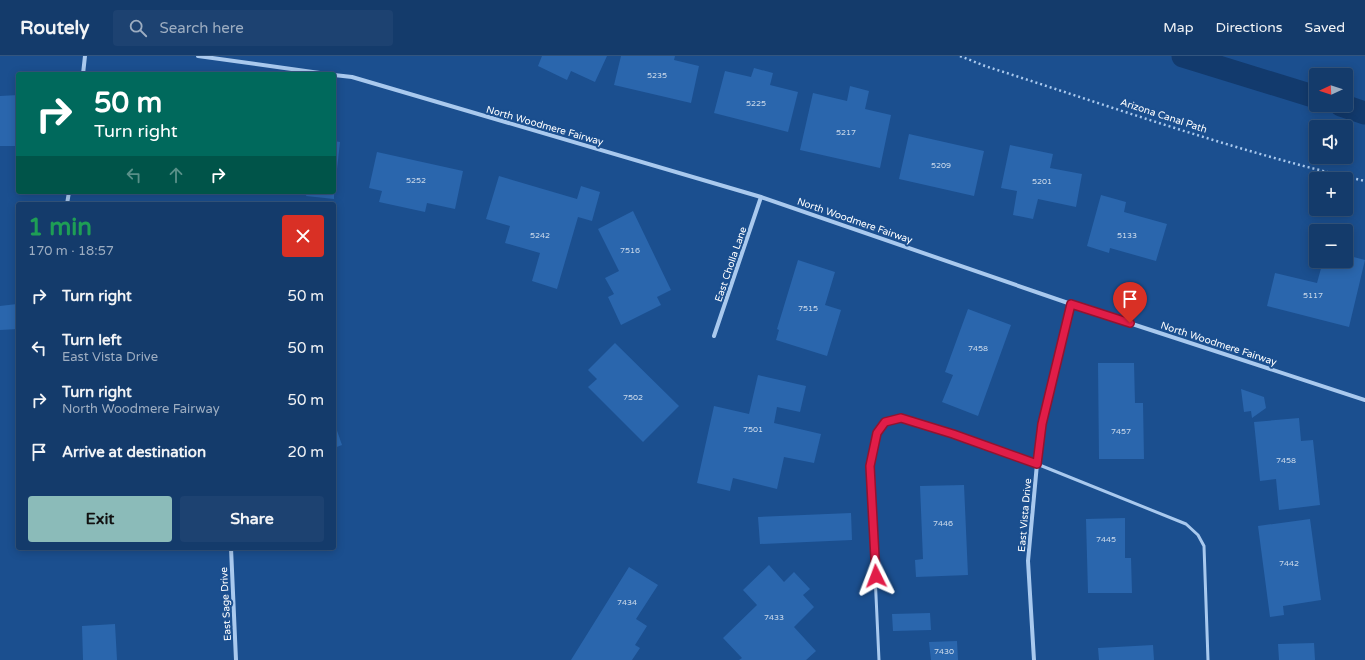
<!DOCTYPE html>
<html lang="en">
<head>
<meta charset="utf-8">
<style>
	:root { --surface:#143b6b; --page:#1d4271; --text:#f1f3f6; --muted:#9dadc1; --line:#33557e; --accent:#8bbbb9 }
	body { margin:0; font-family:"Varela Round",sans-serif; background:var(--page); color:var(--text); height:100vh; display:flex; flex-direction:column; font-size:15px; white-space:nowrap }
	* { box-sizing:border-box; margin:0 }
	p { font-size:13px; color:var(--muted) }
	.icon { flex:none; width:22px; height:22px; fill:none; stroke:currentColor; stroke-width:2; stroke-linecap:round; stroke-linejoin:round }
	.map { position:relative; flex:1; overflow:hidden }
	.side { position:absolute; left:16px; top:146px; width:320px; height:348px; display:flex; flex-direction:column; background:var(--surface); border-radius:4px; box-shadow:0 2px 10px #0003,0 0 0 1px var(--line) }
	.side>* { flex:none }
	.top-card { position:absolute; left:16px; top:16px; width:320px; height:122px; border-radius:4px; box-shadow:0 2px 10px #0003,0 0 0 1px var(--line); background:#00695c; color:#fff; overflow:hidden }
	.needle { width:26px; rotate:267deg }
	.tools { position:absolute; left:1309px; top:12px; display:grid; gap:8px }
	.tools a { display:grid; place-items:center; width:44px; height:44px; border-radius:4px; background:var(--surface); box-shadow:0 2px 10px #0003,0 0 0 1px var(--line); font-size:20px }
	.pin { position:absolute; display:grid; place-items:center; width:34px; height:34px; color:#fff; margin:-41px -17px; border-radius:50% 50% 50% 0; rotate:-45deg; box-shadow:0 0 4px #0007 }
	.pin .icon { rotate:45deg }
	.me { position:absolute; width:44px; margin:-22px; rotate:357deg; stroke-linejoin:round; filter:drop-shadow(0 0 3px #0008) }
	.turn { display:flex; align-items:center; gap:14px; height:84px; padding:0 12px; font-size:18px }
	.turn .icon { width:52px; height:52px; stroke-width:2.5 }
	.turn b { display:block; font-size:28px; line-height:34px }
	.lanes { display:flex; align-items:center; height:38px; padding:0 12px; background:#0003; justify-content:center; gap:20px; direction:ltr }
	.lanes .off { opacity:.35 }
	.round { display:grid; place-items:center; flex:none; width:42px; height:42px; border-radius:4px; background:var(--page) }
	.overview { display:flex; align-items:center; justify-content:space-between; height:68px; padding:0 12px }
	h1 { font-size:24px; font-weight:700; line-height:30px; color:#1e9e55 }
	.action { display:flex; gap:8px; margin-top:auto; padding:8px 12px }
	.action a { flex:1; height:46px; border-radius:4px; background:var(--accent); color:#111; font-size:16px; font-weight:700; line-height:46px; text-align:center }
	.action a+a { background:var(--page); color:var(--text) }
	ul { padding:0; list-style:none }
	li { display:flex; align-items:center; gap:12px; height:52px; padding:0 12px }
	li div { flex:1 }
	li b { display:block; font-size:15px }
	li em { font-style:normal }
	header { display:flex; align-items:center; gap:24px; box-sizing:border-box; height:56px; padding:0 20px; background:var(--surface); border-bottom:1px solid var(--line) }
	header strong { font-size:19px }
	nav { display:flex; gap:22px; margin-inline-start:auto; font-size:14px }
	.search { width:280px; height:36px; background:var(--page); display:flex; align-items:center; gap:10px; box-sizing:border-box; padding:0 14px; border-radius:4px; color:var(--muted); font-size:15px }
	.map>svg:first-child { display:block }
	.lines { fill:none; stroke-linecap:round; stroke-linejoin:round }
	.canal { stroke:#123a6d; stroke-width:23 }
	.building { fill:#2a66ad }
	.path { stroke:#a9c9ee; stroke-width:2.5; stroke-dasharray:2 3; stroke-linecap:butt }
	.lane { stroke:#a9c9ee; stroke-width:3 }
	.street { stroke:#a9c9ee; stroke-width:4 }
	.route-casing { stroke:#92132f; stroke-width:10 }
	.route { stroke:#e11d48; stroke-width:7 }
	.labels { text-anchor:middle; stroke-width:4; stroke-linejoin:round; paint-order:stroke }
	.number-label { font-size:8px; fill:#cad9ea }
	.street-label { font-size:10px; fill:#fff; stroke:#1b4f8f }
</style>
</head>
<body>
<header>
<strong>Routely</strong>
<div class="search"><svg class="icon" aria-label="search" viewBox="0 0 24 24"><circle cx="10" cy="10" r="6"/><path d="M15 15l6 6"/></svg>Search here</div>
<nav><a>Map</a><a>Directions</a><a>Saved</a></nav>
</header>
<div class="map">
<svg width="1365" height="604" viewBox="0 0 1365 604">
	<rect width="100%" height="100%" fill="#1b4f8f"/>
	<g class="lines">
		<path class="canal" d="M 1183,0 L 1316,41
			M 1341,49 L 1365,57"/>
	</g>
	<path class="building" d="M 542,0 L 607,0 L 595,26 L 571,15 L 567,24 L 538,10 Z
		M 621,0 L 675,0 L 674,4 L 699,10 L 691,47 L 614,29 Z
		M 754,12 L 773,17 L 770,29 L 798,36 L 788,76 L 714,57 L 725,15 L 751,21 Z
		M 850,30 L 869,35 L 865,53 L 891,59 L 880,112 L 800,94 L 813,37 L 847,45 Z
		M 18,39 L 18,90 L 0,90 L 0,40 Z
		M 909,78 L 984,95 L 974,140 L 899,123 Z
		M 334,85 L 340,86 L 335,131 L 334,131 Z
		M 1010,89 L 1053,98 L 1050,112 L 1082,118 L 1076,151 L 1038,143 L 1033,163 L 1013,159 L 1017,135 L 1001,132 Z
		M 377,96 L 463,115 L 455,153 L 427,147 L 425,156 L 379,146 L 382,135 L 369,132 Z
		M 499,120 L 577,143 L 581,130 L 600,136 L 592,165 L 578,161 L 557,233 L 532,225 L 540,197 L 505,187 L 510,170 L 486,163 Z
		M 307,136 L 334,136 L 334,143 L 306,140 Z
		M 1101,139 L 1126,146 L 1124,156 L 1167,168 L 1156,205 L 1110,192 L 1109,197 L 1087,190 Z
		M 633,155 L 671,234 L 657,241 L 661,249 L 621,269 L 608,241 L 614,238 L 605,222 L 619,215 L 598,173 Z
		M 1346,199 L 1365,204 L 1349,271 L 1267,250 L 1275,217 L 1317,227 L 1323,205 L 1346,205 Z
		M 798,204 L 835,216 L 825,249 L 841,254 L 827,300 L 776,284 L 779,274 L 777,273 Z
		M 17,248 L 18,273 L 0,274 L 0,250 Z
		M 968,253 L 1011,269 L 978,360 L 942,346 L 953,319 L 945,316 Z
		M 615,287 L 679,350 L 643,386 L 588,331 L 597,323 L 588,314 Z
		M 1098,307 L 1134,307 L 1135,347 L 1143,347 L 1144,403 L 1099,403 Z
		M 758,319 L 806,330 L 800,356 L 777,351 L 774,367 L 821,378 L 814,407 L 784,401 L 777,433 L 733,422 L 730,435 L 697,427 L 714,350 L 749,358 Z
		M 1241,333 L 1264,341 L 1266,352 L 1252,362 L 1251,355 L 1244,356 Z
		M 1299,362 L 1301,385 L 1313,384 L 1320,449 L 1279,454 L 1276,423 L 1260,425 L 1254,366 Z
		M 334,366 L 342,389 L 334,392 Z
		M 964,429 L 968,519 L 916,521 L 915,504 L 923,503 L 920,430 Z
		M 851,457 L 852,484 L 760,488 L 758,461 Z
		M 1125,462 L 1125,502 L 1131,502 L 1132,537 L 1088,537 L 1086,463 Z
		M 1310,463 L 1321,544 L 1283,550 L 1284,559 L 1270,561 L 1258,470 Z
		M 769,509 L 784,526 L 794,516 L 810,533 L 803,539 L 814,551 L 794,571 L 816,595 L 806,604 L 739,604 L 742,602 L 723,582 L 757,549 L 743,534 Z
		M 629,511 L 658,529 L 636,563 L 647,570 L 635,589 L 640,592 L 632,604 L 571,604 Z
		M 930,557 L 931,574 L 893,575 L 892,558 Z
		M 115,568 L 117,604 L 83,604 L 82,570 Z
		M 957,585 L 958,604 L 931,604 L 929,586 Z
		M 1314,587 L 1315,604 L 1279,604 L 1278,588 Z
		M 1153,589 L 1154,604 L 1099,604 L 1098,592 Z"/>
	<g class="lines">
		<path class="path" d="M 960,0 L 985,10 C 1110,50 1236,96 1365,125"/>
		<path class="lane" d="M 879,604 L 870,411 L 877,377 L 885,366 L 901,362 L 953,378 L 1037,408 L 1186,468 L 1198,479 L 1204,490 L 1208,604"/>
		<path class="street" d="M 198,0 L 327,18
			M 83,18 L 85,0
			M 334,19 L 352,21 L 761,141 L 1071,248 L 1365,344
			M 67,148 L 69,136
			M 714,280 L 761,141
			M 231,492 L 236,604
			M 1034,604 L 1028,505 L 1037,408 L 1042,368 L 1071,248"/>
	</g>
	<g class="lines">
		<g class="route-casing">
			<path id="route" d="M 876,520 L 870,410 L 877,377 L 885,366 L 901,362 L 953,378 L 1037,408 L 1042,368 L 1071,248 L 1130,267"/>
		</g>
		<use href="#route" class="route"/>
	</g>
	<g class="labels">
		<g class="number-label">
			<text x="657" y="22">5235</text>
			<text x="756" y="50">5225</text>
			<text x="846" y="79">5217</text>
			<text x="941" y="112">5209</text>
			<text x="416" y="127">5252</text>
			<text x="1042" y="128">5201</text>
			<text x="540" y="182">5242</text>
			<text x="1127" y="182">5133</text>
			<text x="630" y="197">7516</text>
			<text x="1313" y="242">5117</text>
			<text x="808" y="255">7515</text>
			<text x="978" y="295">7458</text>
			<text x="633" y="344">7502</text>
			<text x="753" y="376">7501</text>
			<text x="1121" y="378">7457</text>
			<text x="1286" y="407">7458</text>
			<text x="943" y="470">7446</text>
			<text x="1106" y="486">7445</text>
			<text x="1289" y="510">7442</text>
			<text x="627" y="549">7434</text>
			<text x="774" y="564">7433</text>
			<text x="944" y="598">7430</text>
		</g>
		<g class="street-label">
			<text transform="translate(1164 59) rotate(18)" y="4">Arizona Canal Path</text>
			<text transform="translate(545 69) rotate(16)" y="4">North Woodmere Fairway</text>
			<text transform="translate(855 164) rotate(19)" y="4">North Woodmere Fairway</text>
			<text transform="translate(730 208) rotate(-71)" y="4">East Cholla Lane</text>
			<text transform="translate(1219 287) rotate(18)" y="4">North Woodmere Fairway</text>
			<text transform="translate(1024 459) rotate(-85)" y="4">East Vista Drive</text>
			<text transform="translate(225 548) rotate(-93)" y="4">East Sage Drive</text>
		</g>
	</g>
</svg>
<div class="tools">
<a><svg class="needle" viewBox="-14 -14 28 28"><path d="M0-13l5 13h-10z" fill="#e53935"/><path d="M0 13l5-13h-10z" fill="#9dadc1"/></svg></a>
<a><svg class="icon" aria-label="sound" viewBox="0 0 24 24"><path d="M4 9h4l5-4v14l-5-4H4zM17 9q2 3 0 6"/></svg></a>
<a>+</a>
<a>−</a>
</div>
<div class="pin" style="left:1130px;top:267px;background:#d93025"><svg class="icon" aria-label="arrive" viewBox="0 0 24 24"><path d="M6 21V4h12l-3 4 3 4H6"/></svg></div>
<svg class="me" style="left:876px;top:520px" viewBox="-20 -20 40 40"><path d="M0-17L14 15 0 8-14 15z" fill="#e11d48" stroke="#fff" stroke-width="4"/></svg>
<div class="top-card">
<div class="turn"><svg class="icon" aria-label="right" viewBox="0 0 24 24"><path d="M7 20v-9h11M14 6l5 5-5 5"/></svg><div><b>50 m</b>Turn right</div></div>
<div class="lanes"><svg class="icon off" aria-label="left" viewBox="0 0 24 24"><path d="M17 20v-9H6M10 6l-5 5 5 5"/></svg><svg class="icon off" aria-label="ahead" viewBox="0 0 24 24"><path d="M12 20V5M6 11l6-6 6 6"/></svg><svg class="icon" aria-label="right" viewBox="0 0 24 24"><path d="M7 20v-9h11M14 6l5 5-5 5"/></svg></div>
</div>
<section class="side">
<div class="overview"><div><h1>1 min</h1><p>170 m · 18:57</p></div><a class="round" style="background:#d93025;color:#fff"><svg class="icon" aria-label="close" viewBox="0 0 24 24"><path d="M6 6l12 12M18 6L6 18"/></svg></a></div>
<ul>
<li><svg class="icon" aria-label="right" viewBox="0 0 24 24"><path d="M7 20v-9h11M14 6l5 5-5 5"/></svg><div><b>Turn right</b></div><em>50 m</em></li>
<li><svg class="icon" aria-label="left" viewBox="0 0 24 24"><path d="M17 20v-9H6M10 6l-5 5 5 5"/></svg><div><b>Turn left</b><p>East Vista Drive</p></div><em>50 m</em></li>
<li><svg class="icon" aria-label="right" viewBox="0 0 24 24"><path d="M7 20v-9h11M14 6l5 5-5 5"/></svg><div><b>Turn right</b><p>North Woodmere Fairway</p></div><em>50 m</em></li>
<li><svg class="icon" aria-label="arrive" viewBox="0 0 24 24"><path d="M6 21V4h12l-3 4 3 4H6"/></svg><div><b>Arrive at destination</b></div><em>20 m</em></li>
</ul>
<div class="action"><a>Exit</a><a>Share</a></div>
</section>
</div>
</body>
</html>
